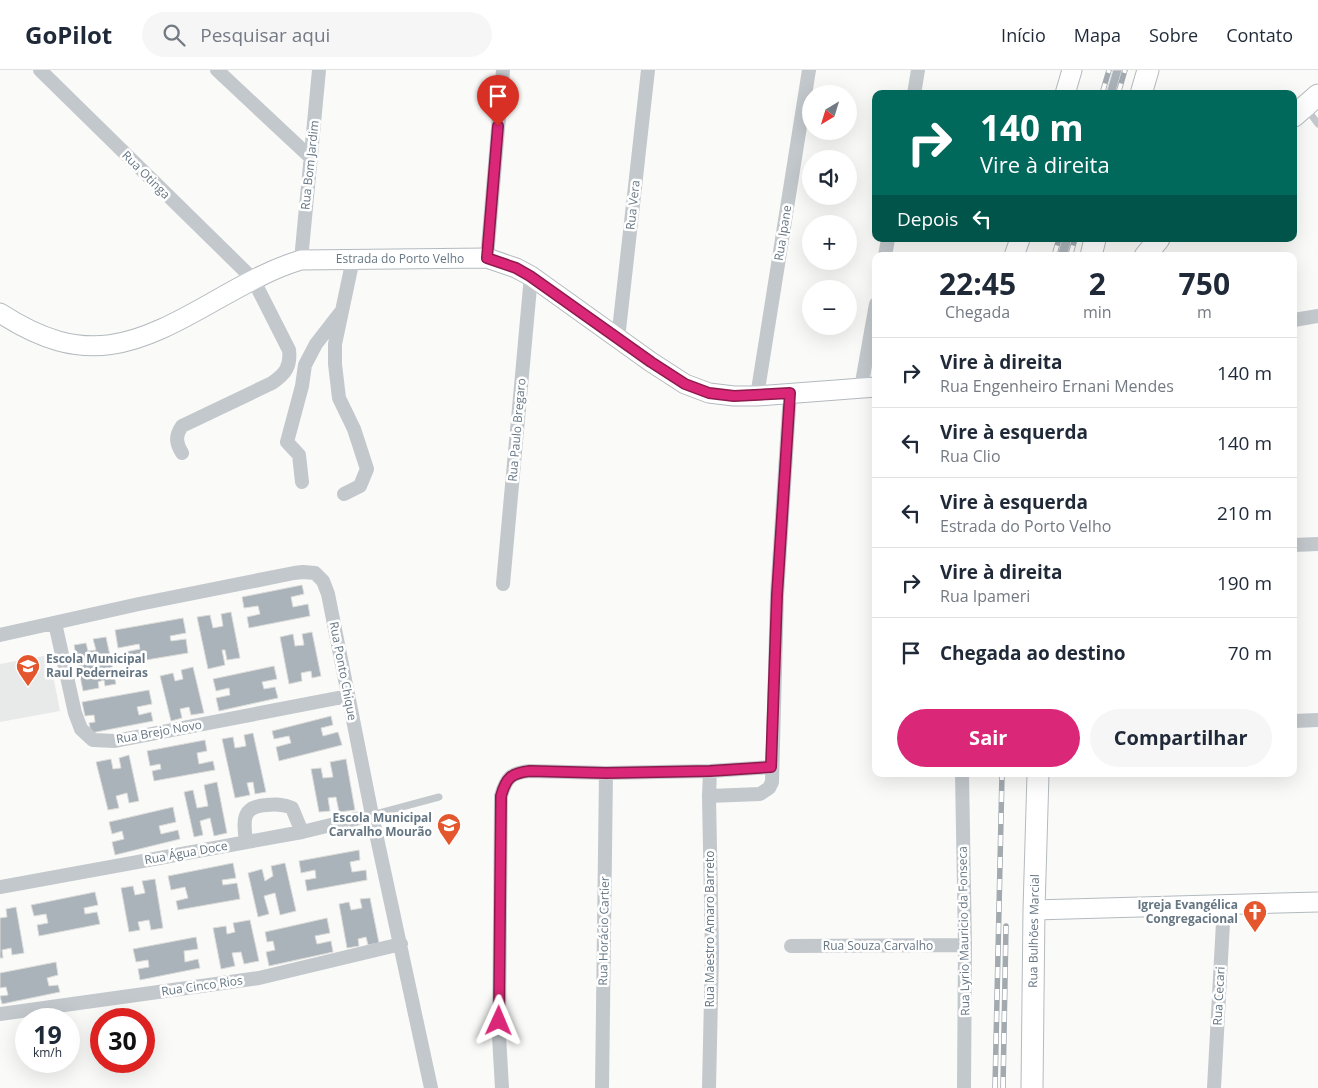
<!DOCTYPE html>
<html lang="pt">
<head>
<meta charset="utf-8">
<style>
	:root { --surface:#fff; --page:#f6f6f7; --text:#1f2937; --muted:#747a83; --line:#e0e1e3; --accent:#db2777 }
	body { margin:0; font-family:"Open Sans",sans-serif; background:var(--page); color:var(--text); height:100vh; display:flex; flex-direction:column; font-size:19px; white-space:nowrap }
	* { box-sizing:border-box; margin:0 }
	p { font-size:16px; color:var(--muted) }
	.icon { flex:none; width:28px; height:28px; fill:none; stroke:currentColor; stroke-width:2; stroke-linecap:round; stroke-linejoin:round }
	.map { position:relative; flex:1; overflow:hidden }
	.details { position:absolute; left:872px; top:182px; width:425px; height:525px; display:flex; flex-direction:column; background:var(--surface); border-radius:10px; box-shadow:0 5px 20px #0002 }
	.details>* { flex:none }
	.banner { position:absolute; left:872px; top:20px; width:425px; height:152px; border-radius:10px; box-shadow:0 5px 20px #0002; background:#00695c; color:#fff; overflow:hidden }
	.needle { width:32px; rotate:218deg }
	.buttons { position:absolute; left:802px; top:15px; display:grid; gap:10px }
	.buttons a { display:grid; place-items:center; width:55px; height:55px; border-radius:50%; background:var(--surface); box-shadow:0 5px 20px #0002; font-size:25px }
	.speed { position:absolute; left:15px; top:938px; display:flex; gap:10px; font-size:25px; font-weight:700; text-align:center }
	.speed>* { display:grid; place-content:center; width:65px; height:65px; border-radius:50%; background:var(--surface); box-shadow:0 5px 20px #0002; line-height:1 }
	.speed small { font-size:12px; font-weight:400 }
	.speed .limit { border:8px solid #d22; background:#fff; color:#111 }
	.pin { position:absolute; display:grid; place-items:center; width:42px; height:42px; color:#fff; margin:-51px -21px; border-radius:50% 50% 50% 0; rotate:-45deg; box-shadow:0 0 5px #0007 }
	.pin .icon { rotate:45deg }
	.me { position:absolute; width:55px; margin:-28px; rotate:1deg; stroke-linejoin:round; filter:drop-shadow(0 0 4px #0008) }
	.turn { display:flex; align-items:center; gap:18px; height:105px; padding:0 25px; font-size:22px }
	.turn .icon { width:65px; height:65px; stroke-width:2.5 }
	.turn b { display:block; font-size:35px; line-height:42px }
	.then { display:flex; align-items:center; height:48px; padding:0 25px; background:#0003; gap:10px; font-size:19px }
	.eta { display:flex; justify-content:space-evenly; align-items:center; height:85px; text-align:center }
	.eta b { font-size:30px; font-weight:700; line-height:35px }
	.primary-button { display:flex; gap:10px; margin-top:auto; padding:10px 25px }
	.primary-button a { flex:1; height:58px; border-radius:30px; background:var(--accent); color:#fff; font-size:20px; font-weight:700; line-height:58px; text-align:center }
	.primary-button a+a { background:var(--page); color:var(--text) }
	ul { padding:0; list-style:none }
	li { display:flex; align-items:center; gap:15px; height:70px; padding:0 25px; border-top:1px solid var(--line) }
	li div { flex:1 }
	li b { display:block; font-size:19px }
	li em { font-style:normal }
	header { display:flex; align-items:center; gap:30px; box-sizing:border-box; height:70px; padding:0 25px; background:var(--surface); border-bottom:1px solid var(--line) }
	header strong { font-size:24px }
	nav { display:flex; gap:28px; margin-inline-start:auto; font-size:18px }
	.search { width:350px; height:45px; background:var(--page); display:flex; align-items:center; gap:12px; box-sizing:border-box; padding:0 18px; border-radius:28px; color:var(--muted); font-size:19px }
	.map>svg:first-child { display:block }
	.built { fill:#e8e9e9 }
	.building { fill:#aab3b9; stroke:#dcdcda }
	.lines { fill:none; stroke-linecap:round; stroke-linejoin:round }
	.secondary-casing { stroke:#b3babf; stroke-width:21 }
	.primary-casing { stroke:#b5babe; stroke-width:23 }
	.lane { stroke:#c3c8cc; stroke-width:7 }
	.street { stroke:#c3c8cc; stroke-width:14 }
	.secondary { stroke:#fff; stroke-width:19 }
	.primary { stroke:#fff; stroke-width:21 }
	.rail-casing { stroke:#a2aab0; stroke-width:5.5 }
	.rail { stroke:#fff; stroke-width:4; stroke-dasharray:11; stroke-linecap:butt }
	.route-casing { stroke:#8e194d; stroke-width:12 }
	.route { stroke:#db2777; stroke-width:9 }
	.labels { text-anchor:middle; stroke-width:5; stroke-linejoin:round; paint-order:stroke }
	.street-label { font-size:12px; fill:#657683; stroke:#fff }
	.poi-label { font-size:12px; font-weight:bold; fill:#657683; stroke:#fff; text-anchor:end }
</style>
</head>
<body>
<header>
<strong>GoPilot</strong>
<div class="search"><svg class="icon" aria-label="search" viewBox="0 0 24 24"><circle cx="10" cy="10" r="6"/><path d="M15 15l6 6"/></svg>Pesquisar aqui</div>
<nav><a>Início</a><a>Mapa</a><a>Sobre</a><a>Contato</a></nav>
</header>
<div class="map">
<svg width="1318" height="1018" viewBox="0 0 1318 1018">
	<rect width="100%" height="100%" fill="#fafaf8"/>
	<path class="built" d="M 49,585 L 60,641 L 0,652 L 0,594 Z"/>
	<path class="building" d="M 1113,0 L 1122,0 L 1115,24 L 1106,24 Z
		M 1062,169 L 1072,169 L 1067,186 L 1057,186 Z
		M 302,515 L 304,524 L 291,527 L 293,537 L 308,534 L 310,546 L 249,558 L 247,547 L 260,544 L 258,536 L 244,538 L 242,527 Z
		M 231,542 L 240,588 L 227,590 L 225,580 L 222,580 L 225,595 L 208,599 L 197,547 L 210,545 L 213,558 L 223,556 L 221,544 Z
		M 183,548 L 186,563 L 170,566 L 171,571 L 186,569 L 188,583 L 128,593 L 125,582 L 140,579 L 139,574 L 118,578 L 115,560 Z
		M 312,562 L 321,606 L 312,608 L 311,601 L 301,603 L 302,611 L 289,614 L 280,567 L 293,564 L 295,576 L 304,575 L 302,564 Z
		M 106,567 L 116,614 L 105,616 L 104,610 L 98,612 L 99,618 L 83,621 L 74,575 L 86,573 L 88,581 L 96,580 L 93,569 Z
		M 274,596 L 277,609 L 262,612 L 264,619 L 275,617 L 278,628 L 219,641 L 216,628 L 230,625 L 229,618 L 216,621 L 213,609 Z
		M 193,597 L 204,643 L 191,645 L 189,637 L 180,639 L 182,648 L 171,651 L 160,606 L 173,603 L 175,611 L 183,609 L 181,600 Z
		M 149,620 L 152,634 L 137,637 L 139,645 L 151,642 L 153,651 L 91,663 L 89,653 L 95,652 L 94,645 L 85,646 L 82,632 Z
		M 331,646 L 333,655 L 321,658 L 323,666 L 338,662 L 342,675 L 279,691 L 276,677 L 291,673 L 289,666 L 274,669 L 272,661 Z
		M 253,663 L 266,722 L 255,724 L 253,712 L 247,713 L 250,725 L 235,728 L 222,669 L 233,667 L 235,678 L 246,676 L 244,665 Z
		M 205,670 L 207,681 L 197,683 L 199,694 L 213,691 L 215,700 L 154,711 L 152,701 L 161,699 L 160,694 L 150,696 L 147,681 Z
		M 129,685 L 139,731 L 129,733 L 127,723 L 116,726 L 119,738 L 108,740 L 96,692 L 111,689 L 113,699 L 121,698 L 119,688 Z
		M 346,689 L 355,740 L 339,742 L 336,727 L 328,728 L 330,741 L 319,742 L 311,699 L 321,698 L 323,708 L 333,707 L 330,692 Z
		M 217,712 L 227,763 L 214,766 L 210,748 L 200,751 L 203,765 L 194,767 L 184,722 L 193,720 L 197,738 L 208,736 L 204,715 Z
		M 173,737 L 176,752 L 159,756 L 161,764 L 178,760 L 180,769 L 115,785 L 112,772 L 124,769 L 122,761 L 112,764 L 109,752 Z
		M 359,780 L 360,790 L 350,792 L 352,802 L 366,800 L 367,810 L 307,821 L 305,810 L 316,808 L 315,800 L 301,803 L 299,791 Z
		M 233,793 L 236,808 L 222,810 L 223,815 L 237,813 L 240,829 L 178,840 L 176,831 L 188,828 L 185,817 L 171,820 L 168,806 Z
		M 285,793 L 296,841 L 280,845 L 275,823 L 264,826 L 269,844 L 258,847 L 248,803 L 262,799 L 265,811 L 273,806 L 271,796 Z
		M 155,809 L 163,858 L 151,860 L 149,850 L 138,852 L 140,860 L 129,862 L 121,818 L 133,816 L 135,825 L 145,823 L 142,811 Z
		M 95,822 L 98,835 L 84,838 L 85,844 L 97,842 L 100,854 L 39,866 L 37,855 L 48,853 L 46,844 L 34,846 L 31,835 Z
		M 370,828 L 379,873 L 368,875 L 366,867 L 358,869 L 359,876 L 347,878 L 339,834 L 349,832 L 351,840 L 362,838 L 360,829 Z
		M 16,837 L 24,883 L 12,885 L 11,878 L 2,880 L 3,888 L 0,888 L 0,848 L 7,847 L 6,839 Z
		M 327,848 L 330,863 L 315,866 L 317,874 L 331,871 L 333,882 L 269,896 L 266,882 L 275,880 L 273,871 L 267,872 L 265,862 Z
		M 250,850 L 259,891 L 244,894 L 241,882 L 232,883 L 235,896 L 221,899 L 213,858 L 226,856 L 227,864 L 235,862 L 233,853 Z
		M 196,867 L 198,879 L 184,881 L 185,892 L 198,889 L 200,898 L 140,910 L 138,899 L 149,897 L 148,890 L 136,892 L 133,879 Z
		M 56,892 L 58,905 L 47,908 L 49,916 L 58,915 L 60,922 L 2,934 L 0,926 L 8,925 L 6,917 L 0,918 L 0,903 Z"/>
	<g class="lines">
		<g class="secondary-casing">
			<path id="secondary" d="M 1065,24 L 1072,0
				M 1014,186 L 1020,169
				M 0,243 C 86,299 136,276 218,229 C 245,214 271,199 301,190 L 487,188 L 516,198 L 531,206 L 651,292 L 685,314 L 709,323 L 734,326 L 757,326 L 876,317
				M 1034,840 L 1318,832"/>
		</g>
		<g class="primary-casing">
			<path id="primary" d="M 1141,24 L 1148,0
				M 1294,46 L 1318,25
				M 1091,186 L 1095,169
				M 1145,186 L 1159,169
				M 1032,1018 L 1034,840 L 1038,704"/>
		</g>
		<path class="lane" d="M 1307,39 L 1318,54
			M 372,745 L 439,727"/>
		<path class="street" d="M 40,0 L 253,209 L 289,280 C 291,297 285,304 272,313 L 182,356 C 175,366 176,373 182,383
			M 217,0 L 310,87
			M 914,24 L 918,0
			M 885,186 L 888,169
			M 487,188 L 503,0
			M 301,190 L 319,0
			M 1294,250 L 1318,246
			M 618,269 L 648,0
			M 861,318 L 876,234
			M 757,326 L 809,0
			M 302,412 L 299,385 L 287,372 L 302,316 L 305,295 L 316,274 L 340,243
			M 344,424 L 360,416 L 367,399 L 354,359 L 339,328 L 335,294 L 335,274 L 353,189
			M 1294,475 L 1318,474
			M 503,514 L 531,206
			M 55,553 L 75,643 L 81,659 L 93,670 L 115,671 L 348,626
			M 0,565 L 139,534 L 294,503 L 303,502 L 315,503 L 323,511 L 328,524 L 372,745 L 431,1018
			M 1294,651 L 1318,650
			M 962,704 L 965,875 L 964,1018
			M 709,726 L 760,724 L 769,718 L 772,712 L 777,525 L 790,323
			M 246,772 C 244,752 240,737 266,735 C 276,734 283,734 292,738 L 302,762
			M 0,817 L 302,762 L 372,745
			M 791,876 L 965,875
			M 0,944 L 259,908 L 401,874
			M 502,1018 L 499,966 L 501,726 C 506,708 511,703 529,701 L 606,703 L 710,701 L 771,697
			M 602,1018 L 606,703
			M 709,1018 L 712,883 L 709,726 L 710,701
			M 1214,1018 L 1224,834"/>
		<use href="#secondary" class="secondary"/>
		<use href="#primary" class="primary"/>
		<g class="rail-casing">
			<path id="rail" d="M 1102,24 L 1109,0
				M 1118,24 L 1125,0
				M 1054,186 L 1059,169
				M 1070,186 L 1075,169
				M 995,1018 L 1002,704
				M 1003,1018 L 1006,856"/>
		</g>
		<use href="#rail" class="rail"/>
	</g>
	<g class="lines">
		<g class="route-casing">
			<path id="route" d="M 498,56 L 487,188 L 516,198 L 530,206 L 651,292 L 685,314 L 709,323 L 734,326 L 790,323 L 777,525 L 771,697 L 710,701 L 606,703 L 530,701 C 511,703 506,708 501,726 L 499,951"/>
		</g>
		<use href="#route" class="route"/>
	</g>
	<defs>
		<g id="school-pin" transform="scale(1.25)"><path d="M0 17L-7.5 6A9.5 9.5 0 1 1 7.5 6Z" fill="#e4572e" stroke="#fff"/><path d="M0-5L7-2L0 1L-7-2ZM-4 1L0 2.5L4 1V4Q0 6-4 4Z" fill="#fff"/></g>
		<g id="church-pin" transform="scale(1.25)"><path d="M0 17L-7.5 6A9.5 9.5 0 1 1 7.5 6Z" fill="#e4572e" stroke="#fff"/><path d="M-1.2-6h2.4v3.5h3.3v2.4h-3.3V6h-2.4V-.1h-3.3v-2.4h3.3Z" fill="#fff"/></g>
	</defs>
	<g fill-rule="evenodd">
		<use href="#school-pin" x="28" y="596"/>
		<use href="#school-pin" x="449" y="755"/>
		<use href="#church-pin" x="1255" y="842"/>
	</g>
	<g class="labels">
		<g class="street-label">
			<text transform="translate(310 95) rotate(-84)" y="4">Rua Bom Jardim</text>
			<text transform="translate(146 105) rotate(45)" y="4">Rua Otinga</text>
			<text transform="translate(633 135) rotate(-84)" y="4">Rua Vera</text>
			<text transform="translate(783 163) rotate(-81)" y="4">Rua Ipane</text>
			<text x="400" y="193">Estrada do Porto Velho</text>
			<text transform="translate(517 360) rotate(-85)" y="4">Rua Paulo Bregaro</text>
			<text transform="translate(343 601) rotate(79)" y="4">Rua Ponto Chique</text>
			<text transform="translate(159 662) rotate(-10)" y="4">Rua Brejo Novo</text>
			<text transform="translate(186 783) rotate(-10)" y="4">Rua Água Doce</text>
			<text transform="translate(710 859) rotate(-90)" y="4">Rua Maestro Amaro Barreto</text>
			<text transform="translate(604 861) rotate(-89)" y="4">Rua Horácio Cartier</text>
			<text transform="translate(964 861) rotate(-91)" y="4">Rua Lyrio Mauricio da Fonseca</text>
			<text transform="translate(1034 861) rotate(-89)" y="4">Rua Bulhões Marcial</text>
			<text x="878" y="880">Rua Souza Carvalho</text>
			<text transform="translate(202 916) rotate(-8)" y="4">Rua Cinco Rios</text>
			<text transform="translate(1219 926) rotate(-87)" y="4">Rua Cecari</text>
		</g>
		<g class="poi-label">
			<text x="46" y="593" text-anchor="start">Escola Municipal<tspan x="46" dy="14">Raul Pederneiras</tspan></text>
			<text x="432" y="752">Escola Municipal<tspan x="432" dy="14">Carvalho Mourão</tspan></text>
			<text x="1238" y="839">Igreja Evangélica<tspan x="1238" dy="14">Congregacional</tspan></text>
		</g>
	</g>
</svg>
<div class="buttons">
<a><svg class="needle" viewBox="-14 -14 28 28"><path d="M0-13l5 13h-10z" fill="#e53935"/><path d="M0 13l5-13h-10z" fill="#747a83"/></svg></a>
<a><svg class="icon" aria-label="sound" viewBox="0 0 24 24"><path d="M4 9h4l5-4v14l-5-4H4zM17 9q2 3 0 6"/></svg></a>
<a>+</a>
<a>−</a>
</div>
<div class="speed"><div>19<small>km/h</small></div><div class="limit">30</div></div>
<div class="pin" style="left:498px;top:56px;background:#d93025"><svg class="icon" aria-label="arrive" viewBox="0 0 24 24"><path d="M6 21V4h12l-3 4 3 4H6"/></svg></div>
<svg class="me" style="left:499px;top:951px" viewBox="-20 -20 40 40"><path d="M0-17L14 15 0 8-14 15z" fill="#db2777" stroke="#fff" stroke-width="4"/></svg>
<div class="banner">
<div class="turn"><svg class="icon" aria-label="right" viewBox="0 0 24 24"><path d="M7 20v-9h11M14 6l5 5-5 5"/></svg><div><b>140 m</b>Vire à direita</div></div>
<div class="then">Depois<svg class="icon" aria-label="left" viewBox="0 0 24 24"><path d="M17 20v-9H6M10 6l-5 5 5 5"/></svg></div>
</div>
<section class="details">
<div class="eta">
<div><b>22:45</b><p>Chegada</p></div>
<div><b>2</b><p>min</p></div>
<div><b>750</b><p>m</p></div>
</div>
<ul>
<li><svg class="icon" aria-label="right" viewBox="0 0 24 24"><path d="M7 20v-9h11M14 6l5 5-5 5"/></svg><div><b>Vire à direita</b><p>Rua Engenheiro Ernani Mendes</p></div><em>140 m</em></li>
<li><svg class="icon" aria-label="left" viewBox="0 0 24 24"><path d="M17 20v-9H6M10 6l-5 5 5 5"/></svg><div><b>Vire à esquerda</b><p>Rua Clio</p></div><em>140 m</em></li>
<li><svg class="icon" aria-label="left" viewBox="0 0 24 24"><path d="M17 20v-9H6M10 6l-5 5 5 5"/></svg><div><b>Vire à esquerda</b><p>Estrada do Porto Velho</p></div><em>210 m</em></li>
<li><svg class="icon" aria-label="right" viewBox="0 0 24 24"><path d="M7 20v-9h11M14 6l5 5-5 5"/></svg><div><b>Vire à direita</b><p>Rua Ipameri</p></div><em>190 m</em></li>
<li><svg class="icon" aria-label="arrive" viewBox="0 0 24 24"><path d="M6 21V4h12l-3 4 3 4H6"/></svg><div><b>Chegada ao destino</b></div><em>70 m</em></li>
</ul>
<div class="primary-button"><a>Sair</a><a>Compartilhar</a></div>
</section>
</div>
</body>
</html>
